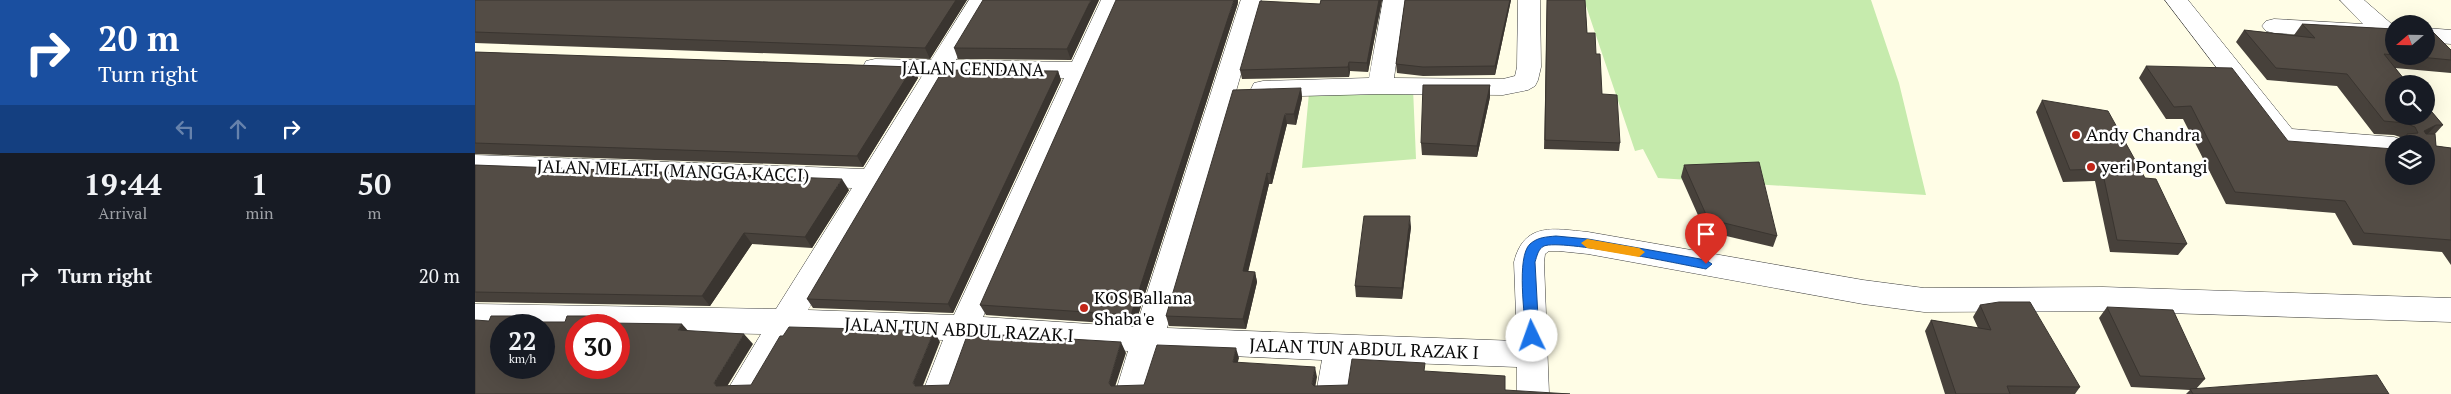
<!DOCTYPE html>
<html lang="en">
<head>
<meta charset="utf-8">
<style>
	:root { --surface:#171b24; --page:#242831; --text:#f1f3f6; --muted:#9ea1a6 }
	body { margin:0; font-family:"PT Serif",serif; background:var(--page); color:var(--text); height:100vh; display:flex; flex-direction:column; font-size:19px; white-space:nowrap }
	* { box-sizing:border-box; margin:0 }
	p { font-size:16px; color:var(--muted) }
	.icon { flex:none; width:28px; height:28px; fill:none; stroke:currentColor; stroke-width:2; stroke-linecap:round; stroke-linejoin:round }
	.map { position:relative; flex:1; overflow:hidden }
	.side { display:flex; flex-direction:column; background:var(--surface); width:475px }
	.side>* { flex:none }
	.top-card { background:#1a4fa0; color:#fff; overflow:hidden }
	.needle { width:32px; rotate:250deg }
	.fabs { position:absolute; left:1910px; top:15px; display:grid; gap:10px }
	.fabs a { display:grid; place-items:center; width:50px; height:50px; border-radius:50%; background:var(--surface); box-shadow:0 5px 20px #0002; font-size:25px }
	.speed { position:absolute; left:15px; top:314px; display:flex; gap:10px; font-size:25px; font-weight:700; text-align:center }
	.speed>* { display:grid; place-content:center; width:65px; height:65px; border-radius:50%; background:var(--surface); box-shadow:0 5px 20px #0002; line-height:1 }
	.speed small { font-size:12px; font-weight:400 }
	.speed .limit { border:8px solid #d22; background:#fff; color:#111 }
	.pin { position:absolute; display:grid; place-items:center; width:42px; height:42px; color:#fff; margin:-51px -21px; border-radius:50% 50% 50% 0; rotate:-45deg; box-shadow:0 0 5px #0007 }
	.pin .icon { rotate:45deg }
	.me { position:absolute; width:55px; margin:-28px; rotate:357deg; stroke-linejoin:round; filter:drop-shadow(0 0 4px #0008) }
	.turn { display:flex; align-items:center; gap:18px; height:105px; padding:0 15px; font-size:22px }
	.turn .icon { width:65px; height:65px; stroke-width:2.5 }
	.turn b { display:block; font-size:35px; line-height:42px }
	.lanes { display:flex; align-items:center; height:48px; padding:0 15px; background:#0003; justify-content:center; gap:25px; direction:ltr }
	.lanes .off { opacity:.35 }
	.eta { display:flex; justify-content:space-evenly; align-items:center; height:85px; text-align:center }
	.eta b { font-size:30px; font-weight:700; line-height:35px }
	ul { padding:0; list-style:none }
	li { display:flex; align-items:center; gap:15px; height:75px; padding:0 15px }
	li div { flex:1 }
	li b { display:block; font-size:19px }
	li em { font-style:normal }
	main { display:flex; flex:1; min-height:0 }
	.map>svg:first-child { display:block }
	.green { fill:#c6ebad }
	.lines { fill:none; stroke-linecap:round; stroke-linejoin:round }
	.minor-casing { stroke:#3c3c3c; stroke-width:1 }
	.minor { fill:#fff; fill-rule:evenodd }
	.wall { fill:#47413b }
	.shaded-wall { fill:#3a3530 }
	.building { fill:#534c45; stroke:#3a3530; fill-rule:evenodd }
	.route { fill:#1a73e8; stroke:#114b97 }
	.slow { fill:#f59e0b }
	.poi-dot { fill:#c22619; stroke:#fff; stroke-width:2 }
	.labels { text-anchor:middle; stroke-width:5; stroke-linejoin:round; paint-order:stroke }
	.street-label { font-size:18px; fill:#090909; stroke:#fff }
	.poi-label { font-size:18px; fill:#090909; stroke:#fff; text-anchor:start }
</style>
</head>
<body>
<main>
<section class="side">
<div class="top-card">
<div class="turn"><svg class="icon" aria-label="right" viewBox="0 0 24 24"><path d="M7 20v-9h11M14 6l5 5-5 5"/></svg><div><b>20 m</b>Turn right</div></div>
<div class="lanes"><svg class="icon off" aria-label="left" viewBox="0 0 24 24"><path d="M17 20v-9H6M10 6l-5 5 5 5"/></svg><svg class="icon off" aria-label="ahead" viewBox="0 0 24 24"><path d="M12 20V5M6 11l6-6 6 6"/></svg><svg class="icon" aria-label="right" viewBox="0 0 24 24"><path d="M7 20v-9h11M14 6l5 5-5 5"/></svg></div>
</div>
<div class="eta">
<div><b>19:44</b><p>Arrival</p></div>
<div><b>1</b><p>min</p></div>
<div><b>50</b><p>m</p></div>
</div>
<ul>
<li><svg class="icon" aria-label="right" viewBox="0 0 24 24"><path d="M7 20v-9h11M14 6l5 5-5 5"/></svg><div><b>Turn right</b></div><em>20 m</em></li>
</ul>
</section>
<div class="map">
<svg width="1976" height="394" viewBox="0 0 1976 394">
	<rect width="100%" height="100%" fill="#fffde6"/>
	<path class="green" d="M 1109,0 L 1396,0 L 1424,83 L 1451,195 L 1183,178 L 1168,149 L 1160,151 Z
		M 938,88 L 941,159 L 827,168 L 834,93 Z"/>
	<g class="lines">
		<g class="minor-casing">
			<path id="minor" d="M 494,0 L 516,0 L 481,60 L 597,62 L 626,0 L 648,0 L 508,317 L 661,327 L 765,2 L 766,0 L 786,0 L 787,2 L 692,328 L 1042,341 L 1039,262 C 1049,221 1080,229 1113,232 L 1388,280 L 1449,288 L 1628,287 L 1976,298 L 1976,322 L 1628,311 L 1449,312 L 1388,304 L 1113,254 L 1084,251 L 1074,251 L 1070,254 L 1069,262 L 1074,394 L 1042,394 L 1042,367 L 878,361 L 873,394 L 841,394 L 847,360 L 684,353 L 672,394 L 640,394 L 653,351 L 498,341 L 479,394 L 447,394 L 468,340 L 318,335 L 283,394 L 250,394 L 286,334 L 144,331 L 144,325 L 101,325 L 101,330 L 69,330 L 69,325 L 26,325 L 26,329 L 0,328 L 0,304 L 301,309 L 377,188 L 0,173 L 0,155 L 389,169 L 447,76 L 400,75 L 391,73 L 388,67 L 391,61 L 400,59 L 456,60 ZM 471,76 L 589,78 L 479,315 L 333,310 Z
				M 908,0 L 930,0 L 919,78 L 1028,79 L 1040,76 L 1042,67 L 1043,0 L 1065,0 L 1066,67 L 1063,80 L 1060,86 L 1053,90 L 1028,95 L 905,94 L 788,97 L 779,95 L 776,89 L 779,83 L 788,81 L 894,78 Z
				M 1690,0 L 1713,0 L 1817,129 L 1919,137 L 1928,140 L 1931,144 L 1919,144 L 1919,155 L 1809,147 L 1800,144 Z
				M 1865,0 L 1889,0 L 1919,26 L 1919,40 L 1799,33 L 1791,31 L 1787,26 L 1791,21 L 1799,19 L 1888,24 Z
				M 1951,28 L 1976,30 L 1976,44 L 1951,42 Z"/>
		</g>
		<use href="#minor" class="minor"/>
	</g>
	<path class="wall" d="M 0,0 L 492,0 L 455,59 L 0,43 Z
		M 624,0 L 596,60 L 483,59 L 479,48 Z
		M 846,0 L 907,0 L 893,72 L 875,71 L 874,77 L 767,79 L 765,70 L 845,4 Z
		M 930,0 L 1036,0 L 1020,75 L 948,76 L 922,73 L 921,64 Z
		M 1072,0 L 1110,0 L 1112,33 L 1121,54 L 1127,94 L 1145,143 L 1144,151 L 1069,149 Z
		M 763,3 L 660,325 L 511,315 L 505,305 Z
		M 1827,24 L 1919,29 L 1919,56 L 1951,56 L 1976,50 L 1976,73 L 1920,68 L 1968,125 L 1960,134 L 1961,146 L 1976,148 L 1976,265 L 1967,252 L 1878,245 L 1860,213 L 1751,204 L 1708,119 L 1691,119 L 1664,78 L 1671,66 L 1813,141 L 1919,176 L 1951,144 L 1923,144 L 1928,138 L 1919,135 L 1899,134 L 1862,86 L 1792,80 L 1761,42 L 1769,30 L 1819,35 Z
		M 0,52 L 438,67 L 443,78 L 388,167 L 0,154 Z
		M 583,71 L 586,80 L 478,313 L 338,308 L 332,299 Z
		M 1015,85 L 1015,97 L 1002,157 L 947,155 L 946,143 Z
		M 826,88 L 827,98 L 821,125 L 812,124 L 797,184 L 794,184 L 773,271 L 780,272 L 782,282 L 771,329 L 694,326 L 691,316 Z
		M 1567,100 L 1712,244 L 1703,255 L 1635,252 L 1620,181 L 1588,182 L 1561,112 Z
		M 0,165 L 374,190 L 337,248 L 277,244 L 235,306 L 0,302 Z
		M 1209,165 L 1302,236 L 1298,247 L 1230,231 L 1206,177 Z
		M 936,227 L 927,299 L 881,297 L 880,286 Z
		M 1505,305 L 1605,387 L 1600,394 L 1470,394 L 1450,331 L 1456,320 L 1503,328 L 1498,317 Z
		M 1632,307 L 1730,379 L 1721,389 L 1914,394 L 1711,394 L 1715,390 L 1656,387 L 1624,318 Z"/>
	<path class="shaded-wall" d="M 481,0 L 492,0 L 455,59 L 450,48 Z
		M 616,0 L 624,0 L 596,60 L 592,49 Z
		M 759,0 L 763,0 L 763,3 L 660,325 L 656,315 Z
		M 904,0 L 907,0 L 893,72 L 892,63 Z
		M 1035,0 L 1036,0 L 1020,75 L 1020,66 Z
		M 874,62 L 875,71 L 874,77 L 873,67 Z
		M 438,67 L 443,78 L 388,167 L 382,156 Z
		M 583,71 L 586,80 L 478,313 L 473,304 Z
		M 1015,85 L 1015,97 L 1002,157 L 1002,146 Z
		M 826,88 L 827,98 L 821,125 L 819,114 Z
		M 810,114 L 812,124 L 797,184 L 795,174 Z
		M 1961,125 L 1950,137 L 1949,131 Z
		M 792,173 L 794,184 L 771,281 L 768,271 Z
		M 367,179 L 374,190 L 337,248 L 330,237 Z
		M 935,216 L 936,227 L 927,299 L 927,288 Z
		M 269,233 L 277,244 L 235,306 L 227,296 Z
		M 780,272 L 782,282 L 771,329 L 768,319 Z
		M 132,316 L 140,325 L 134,323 Z
		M 207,324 L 216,334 L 203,330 Z
		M 459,331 L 465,342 L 445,393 L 438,383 Z
		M 269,334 L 278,344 L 248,393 L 241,386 L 239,383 Z
		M 646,342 L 651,353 L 638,393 L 634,383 Z
		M 761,348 L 764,358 L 760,372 L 758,362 Z
		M 840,367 L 842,377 L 839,394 L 837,384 Z"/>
	<path class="building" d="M 0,0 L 481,0 L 450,48 L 0,32 Z
		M 508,0 L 616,0 L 592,49 L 479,48 Z
		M 641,0 L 759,0 L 656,315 L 505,305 Z
		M 846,0 L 904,0 L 892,63 L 874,62 L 873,67 L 765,70 L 785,1 L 845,4 Z
		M 930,0 L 1035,0 L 1020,66 L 948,67 L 921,64 Z
		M 1072,0 L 1110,0 L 1112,33 L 1120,33 L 1121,54 L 1125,54 L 1127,94 L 1142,95 L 1145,143 L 1070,140 Z
		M 1827,24 L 1919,29 L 1919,55 L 1909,54 L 1933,84 L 1919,84 L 1919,116 L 1951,116 L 1951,105 L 1968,125 L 1961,125 L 1949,131 L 1951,134 L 1960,134 L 1961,146 L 1976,148 L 1976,240 L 1889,233 L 1870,201 L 1760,192 L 1716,106 L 1699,107 L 1671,66 L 1757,68 L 1813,141 L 1919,149 L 1919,176 L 1951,176 L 1951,144 L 1929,144 L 1932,143 L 1932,134 L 1943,133 L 1940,127 L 1930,123 L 1909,121 L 1872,74 L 1801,68 L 1769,30 L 1840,38 Z
		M 1951,27 L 1953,27 L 1976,50 L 1976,60 L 1934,56 L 1951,56 Z
		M 0,52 L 438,67 L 382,156 L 0,143 Z
		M 468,70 L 583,71 L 473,304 L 332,299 Z
		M 948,85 L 1015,85 L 1002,146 L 946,143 Z
		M 826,88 L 819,114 L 810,114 L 795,174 L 792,173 L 768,271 L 780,272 L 768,319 L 691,316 L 758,90 Z
		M 1567,100 L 1633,111 L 1670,178 L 1681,179 L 1712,244 L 1642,240 L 1627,169 L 1595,170 Z
		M 1284,162 L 1302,236 L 1233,219 L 1209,165 Z
		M 0,165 L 367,179 L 330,237 L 269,233 L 227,296 L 0,292 Z
		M 889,216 L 935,216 L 927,288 L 880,286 Z
		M 1524,302 L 1555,302 L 1605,387 L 1532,386 L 1535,394 L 1481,394 L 1456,320 L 1516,330 L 1505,305 Z
		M 1632,307 L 1698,310 L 1730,379 L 1665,376 Z
		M 16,316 L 56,316 L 58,322 L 90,322 L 92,316 L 132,316 L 134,323 L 207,324 L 203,330 L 269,334 L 239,383 L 241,386 L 276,385 L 305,336 L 308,336 L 314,327 L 459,331 L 438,383 L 440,386 L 474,385 L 493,333 L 646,342 L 634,383 L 636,386 L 669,385 L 682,345 L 761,348 L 758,362 L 840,367 L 837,384 L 839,386 L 873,385 L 877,359 L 950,363 L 949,371 L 1030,376 L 1030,390 L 1095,394 L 0,394 L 0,320 L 14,321 ZM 26,325 L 69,325 L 69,368 L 26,368 ZM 101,325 L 144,325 L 144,368 L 101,368 Z
		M 1902,375 L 1914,394 L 1718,394 L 1715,389 Z"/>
	<path class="route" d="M 1081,236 L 1113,239 L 1231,260 L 1237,264 L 1231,269 C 1205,264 1087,239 1069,246 C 1063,249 1062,256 1060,262 L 1064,336 L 1057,342 L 1051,336 C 1050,317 1041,257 1055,244 C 1063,237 1071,237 1081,236 Z"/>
	<path class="slow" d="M 1112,239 L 1164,248 L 1170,252 L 1164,257 L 1112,248 L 1106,243 Z"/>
	<g class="poi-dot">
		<circle cx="1601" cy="135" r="5"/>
		<circle cx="1616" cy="167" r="5"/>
		<circle cx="609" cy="308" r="5"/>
	</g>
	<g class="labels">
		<g class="street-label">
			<text transform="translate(498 69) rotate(1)" y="6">JALAN CENDANA</text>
			<text transform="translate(198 171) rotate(2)" y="6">JALAN MELATI (MANGGA KACCI)</text>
			<text transform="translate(484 330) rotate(3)" y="6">JALAN TUN ABDUL RAZAK I</text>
			<text transform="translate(889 349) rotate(2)" y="6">JALAN TUN ABDUL RAZAK I</text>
		</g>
		<g class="poi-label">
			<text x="1611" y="141">Andy Chandra</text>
			<text x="1626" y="173">yeri Pontangi</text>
			<text x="619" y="304">KOS Ballana<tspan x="619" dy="21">Shaba'e</tspan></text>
		</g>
	</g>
</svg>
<div class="fabs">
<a><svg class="needle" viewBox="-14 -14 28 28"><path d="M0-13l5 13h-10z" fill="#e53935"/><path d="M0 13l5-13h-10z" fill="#9ea1a6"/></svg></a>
<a><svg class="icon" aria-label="search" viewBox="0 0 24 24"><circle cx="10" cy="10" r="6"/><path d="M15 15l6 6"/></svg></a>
<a><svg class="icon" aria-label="layers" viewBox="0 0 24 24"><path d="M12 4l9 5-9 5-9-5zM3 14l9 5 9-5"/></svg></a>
</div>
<div class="speed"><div>22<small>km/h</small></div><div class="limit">30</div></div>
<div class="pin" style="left:1231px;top:264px;background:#d93025"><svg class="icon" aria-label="arrive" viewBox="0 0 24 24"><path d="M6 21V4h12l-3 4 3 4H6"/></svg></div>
<svg class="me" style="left:1057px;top:336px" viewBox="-20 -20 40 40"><circle r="19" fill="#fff"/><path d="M0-13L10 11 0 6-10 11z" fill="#1a73e8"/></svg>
</div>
</main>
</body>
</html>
